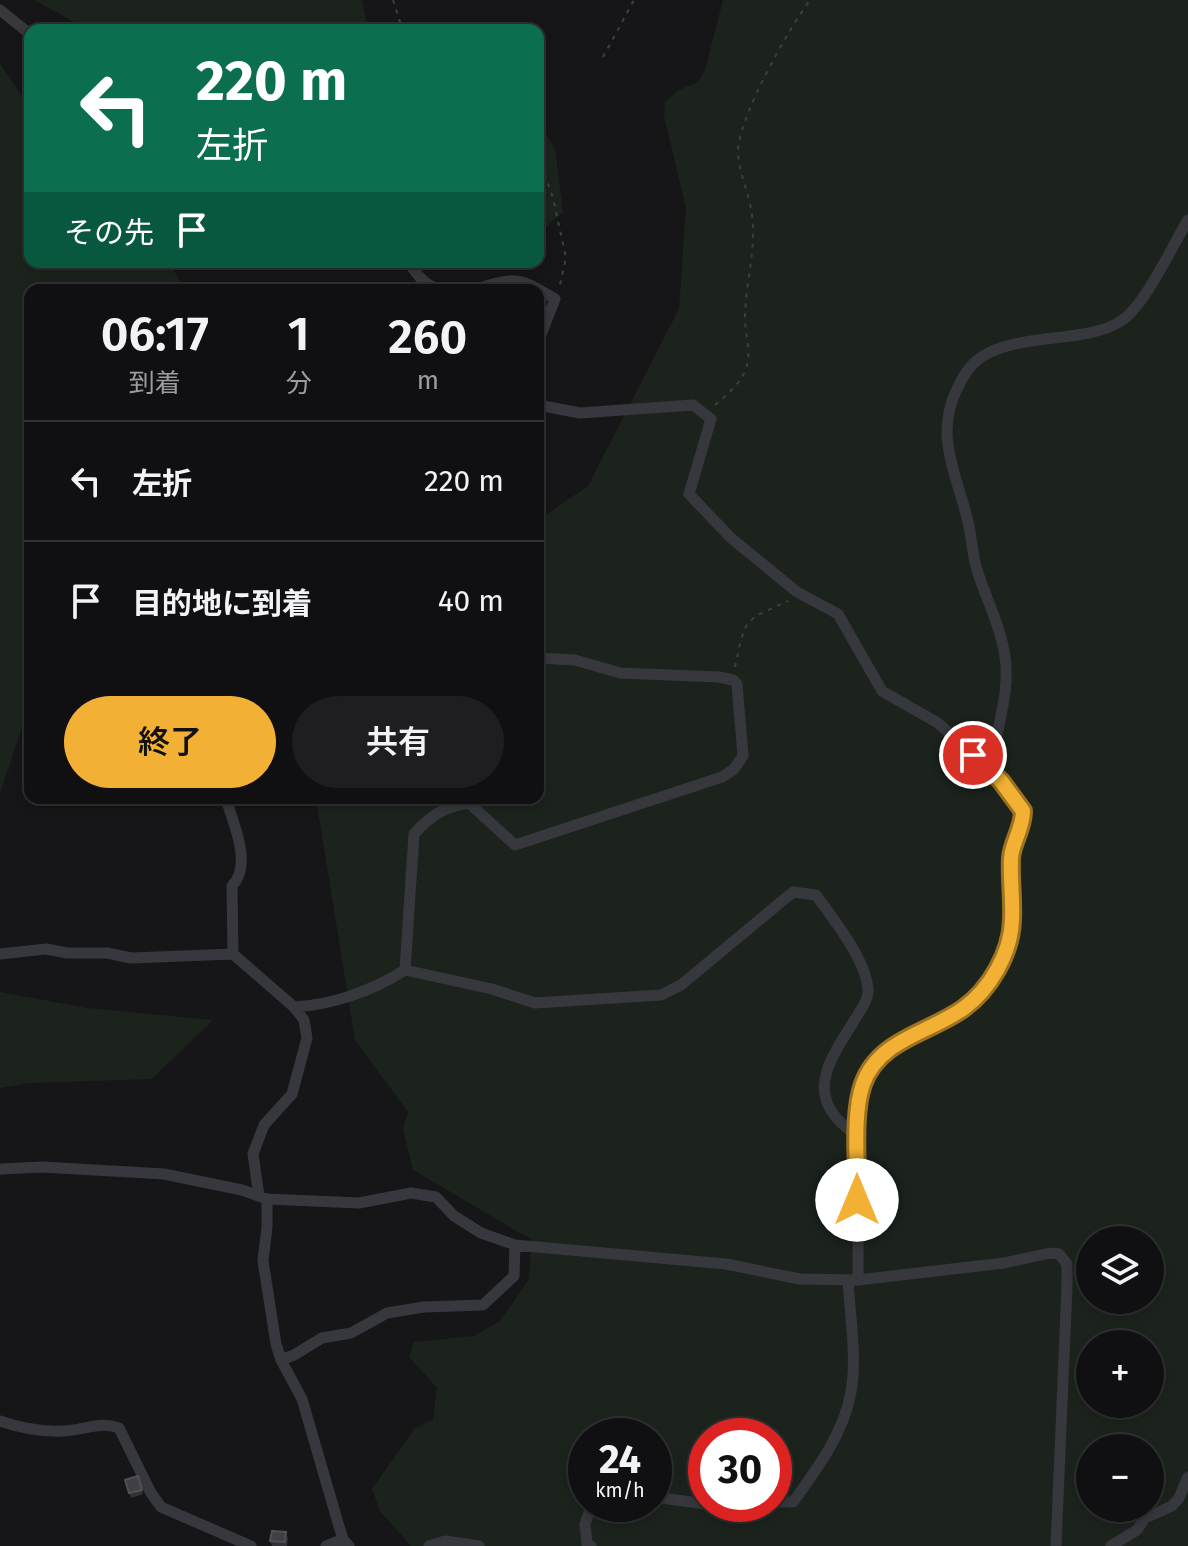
<!DOCTYPE html>
<html lang="ja">
<head>
<meta charset="utf-8">
<style>
	:root { --surface:#101012; --page:#1e1e20; --text:#f1f3f6; --muted:#9c9d9f; --line:#303032; --accent:#f2b134 }
	body { margin:0; font-family:"Fira Sans","Noto Sans JP",sans-serif; background:var(--page); color:var(--text); height:100vh; display:flex; flex-direction:column; font-size:30px; white-space:nowrap }
	* { box-sizing:border-box; margin:0 }
	p { font-size:26px; color:var(--muted) }
	.icon { flex:none; width:44px; height:44px; fill:none; stroke:currentColor; stroke-width:2; stroke-linecap:round; stroke-linejoin:round }
	.map { position:relative; flex:1; overflow:hidden }
	.sheet { position:absolute; left:24px; top:284px; width:520px; height:520px; display:flex; flex-direction:column; background:var(--surface); border-radius:16px; box-shadow:0 4px 12px #0003,0 0 0 2px var(--line) }
	.sheet>* { flex:none }
	.hud { position:absolute; left:24px; top:24px; width:520px; height:244px; border-radius:16px; box-shadow:0 4px 12px #0003,0 0 0 2px var(--line); background:#0b6e4f; color:#fff; overflow:hidden }
	.tools { position:absolute; left:1076px; top:1226px; display:grid; gap:16px }
	.tools a { display:grid; place-items:center; width:88px; height:88px; border-radius:50%; background:var(--surface); box-shadow:0 4px 12px #0003,0 0 0 2px var(--line); font-size:40px }
	.speed { position:absolute; left:568px; top:1418px; display:flex; gap:16px; font-size:40px; font-weight:700; text-align:center }
	.speed>* { display:grid; place-content:center; width:104px; height:104px; border-radius:50%; background:var(--surface); box-shadow:0 4px 12px #0003,0 0 0 2px var(--line); line-height:1 }
	.speed small { font-size:20px; font-weight:400 }
	.speed .limit { border:12px solid #d22; background:#fff; color:#111 }
	.pin { position:absolute; display:grid; place-items:center; width:68px; height:68px; color:#fff; margin:-34px; border:4px solid #fff; border-radius:50%; box-shadow:0 2px 8px #0007 }
	.me { position:absolute; width:88px; margin:-44px; rotate:0deg; stroke-linejoin:round; filter:drop-shadow(0 0 6px #0008) }
	.turn { display:flex; align-items:center; gap:28px; height:168px; padding:0 40px; font-size:36px }
	.turn .icon { width:104px; height:104px; stroke-width:2.5 }
	.turn b { display:block; font-size:56px; line-height:68px }
	.then { display:flex; align-items:center; height:76px; padding:0 40px; background:#0003; gap:16px; font-size:30px }
	.eta { display:flex; justify-content:space-evenly; align-items:center; height:136px; text-align:center }
	.eta b { font-size:48px; font-weight:600; line-height:56px }
	.button { display:flex; gap:16px; margin-top:auto; padding:16px 40px }
	.button a { flex:1; height:92px; border-radius:48px; background:var(--accent); color:#111; font-size:32px; font-weight:600; line-height:92px; text-align:center }
	.button a+a { background:var(--page); color:var(--text) }
	ul { padding:0; list-style:none }
	li { display:flex; align-items:center; gap:24px; height:120px; padding:0 40px; border-top:2px solid var(--line) }
	li div { flex:1 }
	li b { display:block; font-size:30px }
	li em { font-style:normal }
	.map>svg:first-child { display:block }
	.green { fill:#1c231d; fill-rule:evenodd }
	.lines { fill:none; stroke-linecap:round; stroke-linejoin:round }
	.path { stroke:#3d3f44; stroke-width:2; stroke-dasharray:4 6; stroke-linecap:butt }
	.minor { stroke:#37383d; stroke-width:11 }
	.wall { fill:#323236 }
	.building { fill:#3f3f44; stroke:#4f5156; stroke-width:2 }
	.route-casing { stroke:#9d7322; stroke-width:20 }
	.route { stroke:#f2b134; stroke-width:14 }
</style>
</head>
<body>
<div class="map">
<svg width="1188" height="1546" viewBox="0 0 1188 1546">
	<rect width="100%" height="100%" fill="#161618"/>
	<path class="green" d="M 34,0 L 362,0 L 368,30 L 89,30 Z
		M 723,0 L 1188,0 L 1188,1546 L 411,1546 L 380,1511 L 372,1489 L 415,1428 L 433,1420 L 437,1388 L 409,1357 L 414,1342 L 474,1336 L 500,1321 L 529,1279 L 532,1240 L 413,1170 L 403,1129 L 408,1112 L 355,1040 L 316,798 L 538,798 L 538,520 L 588,486 L 679,309 L 686,208 L 664,116 L 665,102 L 677,91 L 698,82 L 705,70 ZM 1090,1240 L 1150,1240 L 1150,1300 L 1090,1300 ZM 1090,1344 L 1150,1344 L 1150,1404 L 1090,1404 ZM 586,1436 L 654,1436 L 654,1504 L 586,1504 ZM 706,1436 L 774,1436 L 774,1504 L 706,1504 ZM 1090,1448 L 1150,1448 L 1150,1508 L 1090,1508 Z
		M 0,64 L 30,107 L 30,262 L 170,262 L 182,286 L 182,290 L 30,290 L 30,718 L 22,728 L 0,793 Z
		M 538,118 L 555,150 L 563,212 L 545,228 L 538,231 Z
		M 0,992 L 87,1008 L 213,1020 L 152,1079 L 28,1083 L 0,1088 Z"/>
	<g class="lines">
		<path class="path" d="M 393,0 L 401,25 L 406,30
			M 433,30 L 442,28 L 455,30
			M 603,57 L 634,0
			M 538,155 L 553,198 L 566,258 L 559,289
			M 715,405 C 727,394 741,384 746,368 C 752,352 745,335 745,319 C 745,281 758,247 751,209 C 748,190 737,168 738,149 C 741,113 788,30 810,0
			M 735,667 C 746,617 742,622 788,601"/>
		<path class="minor" d="M 0,10 L 30,34
			M 409,262 C 417,276 426,286 442,290
			M 473,290 C 515,277 517,276 555,299 L 538,342
			M 538,405 L 580,413 L 693,405 L 711,419 L 689,494 L 731,538 L 797,592 L 838,614 L 882,691 L 938,723 L 1001,781 L 1023,811 L 1021,828 L 1011,858 L 1012,923 L 1006,950 L 983,993 L 961,1010 L 901,1041 L 879,1057 L 863,1084 L 858,1138 L 858,1280
			M 991,771 C 994,734 1011,694 1005,657 C 1001,627 986,599 977,570 C 972,554 972,538 968,522 C 957,474 933,435 958,387 C 963,376 970,365 980,358 C 1017,332 1086,344 1121,321 C 1145,306 1172,246 1188,220
			M 226,798 C 233,824 253,864 232,886 L 233,954
			M 0,954 L 46,949 L 67,953 L 107,953 L 131,958 L 233,954 L 294,1007 L 304,1020 L 307,1038 L 292,1094 L 264,1125 L 253,1154 L 259,1196
			M 405,970 L 414,834 C 431,815 444,807 469,803 L 515,845 L 722,777 L 733,770 L 743,756 L 737,684 L 733,680 L 719,677 L 620,673 L 575,660 L 538,658
			M 294,1007 C 332,1005 372,991 405,970 L 492,989 L 535,1003 L 661,995 L 681,985 L 793,892 L 816,895 C 833,919 869,963 868,993 C 867,1003 859,1012 854,1021 C 836,1050 809,1085 835,1116 C 841,1124 851,1131 858,1138
			M 0,1169 L 42,1167 L 164,1174 L 242,1190 L 267,1199 L 359,1203 L 411,1193 L 436,1197 L 454,1216 L 481,1233 L 515,1245 L 726,1264 L 800,1279 L 858,1280 L 1004,1263 L 1050,1253 L 1059,1254 L 1067,1264 L 1067,1286 L 1056,1546
			M 267,1199 L 267,1227 L 263,1261 L 276,1344 L 281,1360 L 302,1399 L 338,1523 L 343,1539 L 349,1546
			M 281,1360 L 294,1355 L 322,1338 L 351,1333 L 387,1313 L 424,1307 L 483,1305 L 514,1276 L 515,1245
			M 0,1421 C 20,1428 42,1432 63,1431 C 84,1430 99,1421 119,1428 L 151,1493 L 161,1507 L 251,1546
			M 654,1497 L 706,1504
			M 774,1502 L 793,1502 C 817,1469 844,1433 851,1392 C 857,1357 850,1316 848,1280
			M 706,1504 L 726,1504
			M 326,1546 L 343,1539
			M 429,1546 L 445,1541 L 479,1546
			M 591,1546 L 587,1544 L 585,1524 L 592,1504
			M 1111,1546 L 1137,1530 L 1145,1518 L 1172,1506 L 1179,1498 L 1188,1477"/>
	</g>
	<path class="wall" d="M 138,1476 L 143,1494 L 131,1498 L 125,1480 Z
		M 288,1537 L 287,1546 L 272,1546 L 270,1541 Z"/>
	<path class="building" d="M 138,1476 L 142,1490 L 129,1493 L 125,1480 Z
		M 272,1531 L 286,1532 L 285,1542 L 270,1541 Z"/>
	<g class="lines">
		<g class="route-casing">
			<path id="route" d="M 857,1200 C 858,1166 852,1115 863,1084 C 879,1039 930,1033 964,1008 C 990,989 1011,953 1012,920 C 1013,899 1010,879 1011,858 C 1012,842 1023,829 1023,811 L 1001,781 L 973,755"/>
		</g>
		<use href="#route" class="route"/>
	</g>
</svg>
<div class="tools">
<a><svg class="icon" aria-label="layers" viewBox="0 0 24 24"><path d="M12 4l9 5-9 5-9-5zM3 14l9 5 9-5"/></svg></a>
<a>+</a>
<a>−</a>
</div>
<div class="speed"><div>24<small>km/h</small></div><div class="limit">30</div></div>
<div class="pin" style="left:973px;top:755px;background:#d93025"><svg class="icon" aria-label="arrive" viewBox="0 0 24 24"><path d="M6 21V4h12l-3 4 3 4H6"/></svg></div>
<svg class="me" style="left:857px;top:1200px" viewBox="-20 -20 40 40"><circle r="19" fill="#fff"/><path d="M0-13L10 11 0 6-10 11z" fill="#f2b134"/></svg>
<div class="hud">
<div class="turn"><svg class="icon" aria-label="left" viewBox="0 0 24 24"><path d="M17 20v-9H6M10 6l-5 5 5 5"/></svg><div><b>220 m</b>左折</div></div>
<div class="then">その先<svg class="icon" aria-label="arrive" viewBox="0 0 24 24"><path d="M6 21V4h12l-3 4 3 4H6"/></svg></div>
</div>
<section class="sheet">
<div class="eta">
<div><b>06:17</b><p>到着</p></div>
<div><b>1</b><p>分</p></div>
<div><b>260</b><p>m</p></div>
</div>
<ul>
<li><svg class="icon" aria-label="left" viewBox="0 0 24 24"><path d="M17 20v-9H6M10 6l-5 5 5 5"/></svg><div><b>左折</b></div><em>220 m</em></li>
<li><svg class="icon" aria-label="arrive" viewBox="0 0 24 24"><path d="M6 21V4h12l-3 4 3 4H6"/></svg><div><b>目的地に到着</b></div><em>40 m</em></li>
</ul>
<div class="button"><a>終了</a><a>共有</a></div>
</section>
</div>
</body>
</html>
